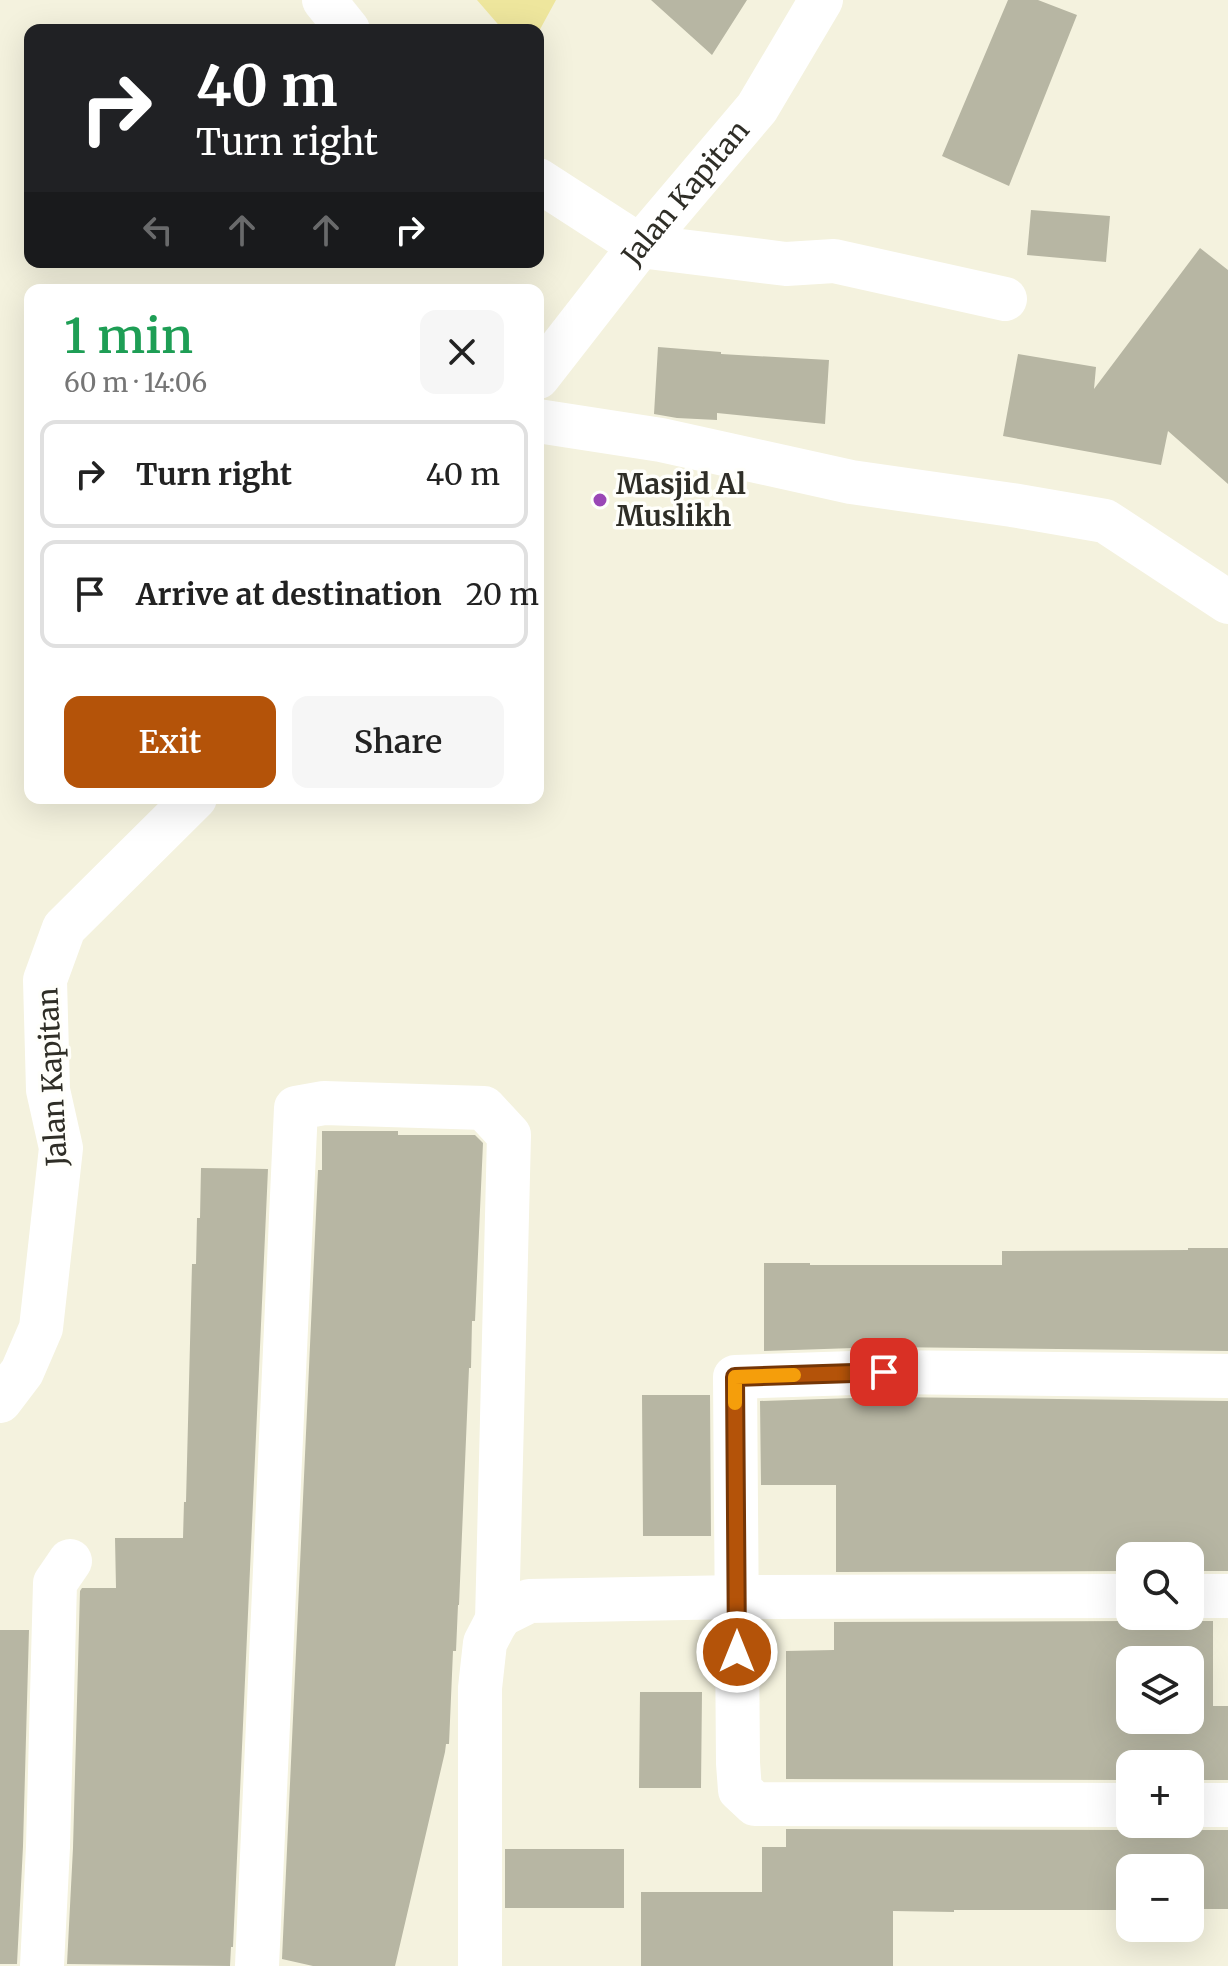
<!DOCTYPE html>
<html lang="en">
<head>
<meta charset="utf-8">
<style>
	:root { --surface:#fff; --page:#f6f6f6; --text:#222; --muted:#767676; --line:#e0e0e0; --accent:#b45309 }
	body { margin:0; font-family:Merriweather,serif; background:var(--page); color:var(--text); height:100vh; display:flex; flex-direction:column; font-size:30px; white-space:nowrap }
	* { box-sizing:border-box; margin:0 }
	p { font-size:26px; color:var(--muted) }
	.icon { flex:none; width:44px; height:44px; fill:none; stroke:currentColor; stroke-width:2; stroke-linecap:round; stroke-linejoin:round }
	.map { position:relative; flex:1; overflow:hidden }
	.drawer { position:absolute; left:24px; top:284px; width:520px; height:520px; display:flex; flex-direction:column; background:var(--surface); border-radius:16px; box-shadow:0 8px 32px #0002 }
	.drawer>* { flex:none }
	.banner { position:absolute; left:24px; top:24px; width:520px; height:244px; border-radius:16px; box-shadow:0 8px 32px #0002; background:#202124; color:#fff; overflow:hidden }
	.controls { position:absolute; left:1116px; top:1542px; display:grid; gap:16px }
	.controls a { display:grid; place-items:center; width:88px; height:88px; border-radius:16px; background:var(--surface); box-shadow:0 8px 32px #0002; font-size:40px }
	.pin { position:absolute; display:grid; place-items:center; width:68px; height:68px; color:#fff; margin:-34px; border-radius:16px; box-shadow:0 4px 12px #0006 }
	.me { position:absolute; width:88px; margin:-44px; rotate:0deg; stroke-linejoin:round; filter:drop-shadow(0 0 6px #0008) }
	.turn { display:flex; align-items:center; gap:28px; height:168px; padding:0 40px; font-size:36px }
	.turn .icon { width:104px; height:104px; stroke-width:2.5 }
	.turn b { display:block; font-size:56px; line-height:68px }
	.lanes { display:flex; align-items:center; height:76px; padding:0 40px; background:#0003; justify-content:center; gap:40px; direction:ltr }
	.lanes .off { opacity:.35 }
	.round { display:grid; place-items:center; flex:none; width:84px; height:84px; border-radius:16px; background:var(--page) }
	.overview { display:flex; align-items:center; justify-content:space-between; height:136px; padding:0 40px }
	h1 { font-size:48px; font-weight:600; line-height:60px; color:#1e9e55 }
	.button { display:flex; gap:16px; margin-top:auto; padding:16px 40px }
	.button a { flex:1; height:92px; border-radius:16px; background:var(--accent); color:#fff; font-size:32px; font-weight:600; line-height:92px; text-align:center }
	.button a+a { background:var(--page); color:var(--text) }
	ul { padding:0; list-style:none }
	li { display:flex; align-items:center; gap:24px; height:108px; margin:0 16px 12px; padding:0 24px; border:4px solid var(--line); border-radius:16px }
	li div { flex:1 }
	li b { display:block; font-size:30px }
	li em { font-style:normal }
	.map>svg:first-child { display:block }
	.green { fill:#eee69d }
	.building { fill:#b7b6a3; fill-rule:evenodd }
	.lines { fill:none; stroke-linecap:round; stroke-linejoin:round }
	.minor { stroke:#fff; stroke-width:44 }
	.route-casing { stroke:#753606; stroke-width:20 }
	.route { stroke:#b45309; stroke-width:14 }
	.slow { stroke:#f59e0b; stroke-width:14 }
	.poi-dot { fill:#9a47b6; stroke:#fffffb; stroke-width:3 }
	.labels { text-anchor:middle; stroke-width:7; stroke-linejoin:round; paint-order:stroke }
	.street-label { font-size:28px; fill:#2f2e27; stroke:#fffffb }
	.poi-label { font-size:28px; font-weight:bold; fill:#2f2e27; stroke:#fffffb; text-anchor:start }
</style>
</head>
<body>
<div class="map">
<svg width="1228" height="1966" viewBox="0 0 1228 1966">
	<rect width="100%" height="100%" fill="#f4f2de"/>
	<path class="green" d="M 477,0 L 556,0 L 538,33 L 538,30 L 503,30 Z"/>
	<path class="building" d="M 651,0 L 747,0 L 712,55 Z
		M 1008,0 L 1038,0 L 1077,15 L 1009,186 L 942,156 Z
		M 1031,210 L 1110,216 L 1106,262 L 1027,255 Z
		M 1200,248 L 1228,270 L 1228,484 L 1168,431 L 1161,465 L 1003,436 L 1018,354 L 1096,367 L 1094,389 Z
		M 658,347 L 721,352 L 721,354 L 829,360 L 825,424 L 717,413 L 717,420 L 677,418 L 654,414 Z
		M 322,1131 L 398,1131 L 398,1135 L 475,1135 L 483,1143 L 475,1321 L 472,1321 L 471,1368 L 469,1368 L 459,1605 L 458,1605 L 456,1651 L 453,1651 L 449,1744 L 446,1744 L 445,1752 L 395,1966 L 313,1966 L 282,1959 L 318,1170 L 322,1170 Z
		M 201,1168 L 268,1169 L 233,1947 L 231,1947 L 230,1966 L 67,1964 L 73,1848 L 80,1591 L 82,1588 L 116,1588 L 115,1538 L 183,1538 L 184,1502 L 186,1502 L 192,1264 L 196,1264 L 197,1218 L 200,1218 Z
		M 1188,1248 L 1228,1248 L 1228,1351 L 884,1347 L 764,1351 L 764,1263 L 810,1263 L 810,1265 L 1002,1265 L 1002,1251 L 1188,1250 Z
		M 642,1395 L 710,1395 L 711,1536 L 643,1536 Z
		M 884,1397 L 1228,1401 L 1228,1571 L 1190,1571 L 1190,1556 L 1130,1556 L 1130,1571 L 836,1572 L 836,1485 L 761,1485 L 760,1401 Z
		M 1144,1616 L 1176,1616 L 1189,1621 L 1213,1621 L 1213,1706 L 1228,1706 L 1228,1780 L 1190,1780 L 1190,1764 L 1130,1764 L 1130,1780 L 786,1779 L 786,1651 L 834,1650 L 834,1622 L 1130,1621 ZM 1130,1660 L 1190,1660 L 1190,1720 L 1130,1720 Z
		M 0,1630 L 29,1630 L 23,1846 L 17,1964 L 0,1964 Z
		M 640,1692 L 702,1692 L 701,1788 L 639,1788 Z
		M 1145,1824 L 1175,1824 L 1178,1827 L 1190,1830 L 1228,1830 L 1228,1909 L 1190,1909 L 1190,1868 L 1130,1868 L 1130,1910 L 954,1910 L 954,1912 L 893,1911 L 893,1966 L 641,1966 L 641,1892 L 762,1892 L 762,1847 L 786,1847 L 786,1829 L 1130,1830 L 1142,1827 Z
		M 505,1849 L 624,1849 L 624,1908 L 505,1908 Z"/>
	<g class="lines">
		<g class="minor">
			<path d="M 324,0 L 348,30"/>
			<path d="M 538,180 L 640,246 L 786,264 L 834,261 L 1005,299"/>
			<path id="s1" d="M 538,377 L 640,246 L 757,108 L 821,0"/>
			<path d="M 538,421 L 661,440 L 851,482 L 1012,505 L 1105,521 L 1228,602"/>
			<path d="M 0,1401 L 22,1372 L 41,1328 L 61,1148 L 48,1090 L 45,980 L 64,928 L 195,798"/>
			<path d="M 1190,1596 L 1228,1596"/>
			<path d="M 1130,1805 L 755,1804 L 740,1790 L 738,1763 L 735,1377 L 884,1372 L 1228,1376"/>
			<path d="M 1190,1805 L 1228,1805"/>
			<path d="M 42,1966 L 48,1847 L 55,1583 L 70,1561"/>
			<path d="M 257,1966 L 296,1108 L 324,1103 L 484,1108 L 509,1135 L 497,1621"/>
			<path d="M 480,1966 L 480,1688 L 485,1643 L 499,1616 L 529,1601 L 737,1597 L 1130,1596"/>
		</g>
	</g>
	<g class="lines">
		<g class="route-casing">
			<path id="route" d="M 737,1652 L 735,1377 L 884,1372"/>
		</g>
		<use href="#route" class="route"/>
		<path class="slow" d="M 735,1403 L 735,1377 L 794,1375"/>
	</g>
	<circle class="poi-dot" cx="600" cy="500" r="8"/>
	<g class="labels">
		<g class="street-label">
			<text dy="10" stroke="none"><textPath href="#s1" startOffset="236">Jalan Kapitan</textPath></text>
			<text transform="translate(52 1077) rotate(-93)" y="10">Jalan Kapitan</text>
		</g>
		<g class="poi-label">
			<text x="616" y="494">Masjid Al<tspan x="616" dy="32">Muslikh</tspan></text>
		</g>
	</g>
</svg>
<div class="controls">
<a><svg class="icon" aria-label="search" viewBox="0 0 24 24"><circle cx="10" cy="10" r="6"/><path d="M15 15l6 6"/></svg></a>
<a><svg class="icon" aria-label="layers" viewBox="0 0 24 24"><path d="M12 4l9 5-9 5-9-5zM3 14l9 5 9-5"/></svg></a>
<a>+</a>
<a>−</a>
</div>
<div class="pin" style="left:884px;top:1372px;background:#d93025"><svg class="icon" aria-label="arrive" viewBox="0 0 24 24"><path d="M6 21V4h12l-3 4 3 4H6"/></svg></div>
<svg class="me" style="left:737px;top:1652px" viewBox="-20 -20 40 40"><circle r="17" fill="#b45309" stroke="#fff" stroke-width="3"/><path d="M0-11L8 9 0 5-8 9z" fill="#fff"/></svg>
<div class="banner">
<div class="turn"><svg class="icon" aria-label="right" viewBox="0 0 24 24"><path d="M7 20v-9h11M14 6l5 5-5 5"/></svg><div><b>40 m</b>Turn right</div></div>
<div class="lanes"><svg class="icon off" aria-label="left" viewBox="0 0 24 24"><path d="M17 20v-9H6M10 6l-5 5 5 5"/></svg><svg class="icon off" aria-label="ahead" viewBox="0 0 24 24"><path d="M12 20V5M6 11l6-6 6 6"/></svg><svg class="icon off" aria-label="ahead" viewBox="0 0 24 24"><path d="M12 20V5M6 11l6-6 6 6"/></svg><svg class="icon" aria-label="right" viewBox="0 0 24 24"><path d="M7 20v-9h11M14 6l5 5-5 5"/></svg></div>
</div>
<section class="drawer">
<div class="overview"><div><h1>1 min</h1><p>60 m · 14:06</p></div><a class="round"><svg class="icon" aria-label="close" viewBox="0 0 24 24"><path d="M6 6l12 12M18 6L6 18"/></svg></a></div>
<ul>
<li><svg class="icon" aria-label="right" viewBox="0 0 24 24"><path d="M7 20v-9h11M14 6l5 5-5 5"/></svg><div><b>Turn right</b></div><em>40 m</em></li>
<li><svg class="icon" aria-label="arrive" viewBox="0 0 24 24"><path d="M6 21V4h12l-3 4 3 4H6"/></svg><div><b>Arrive at destination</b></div><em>20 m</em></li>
</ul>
<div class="button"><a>Exit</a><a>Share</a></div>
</section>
</div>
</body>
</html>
